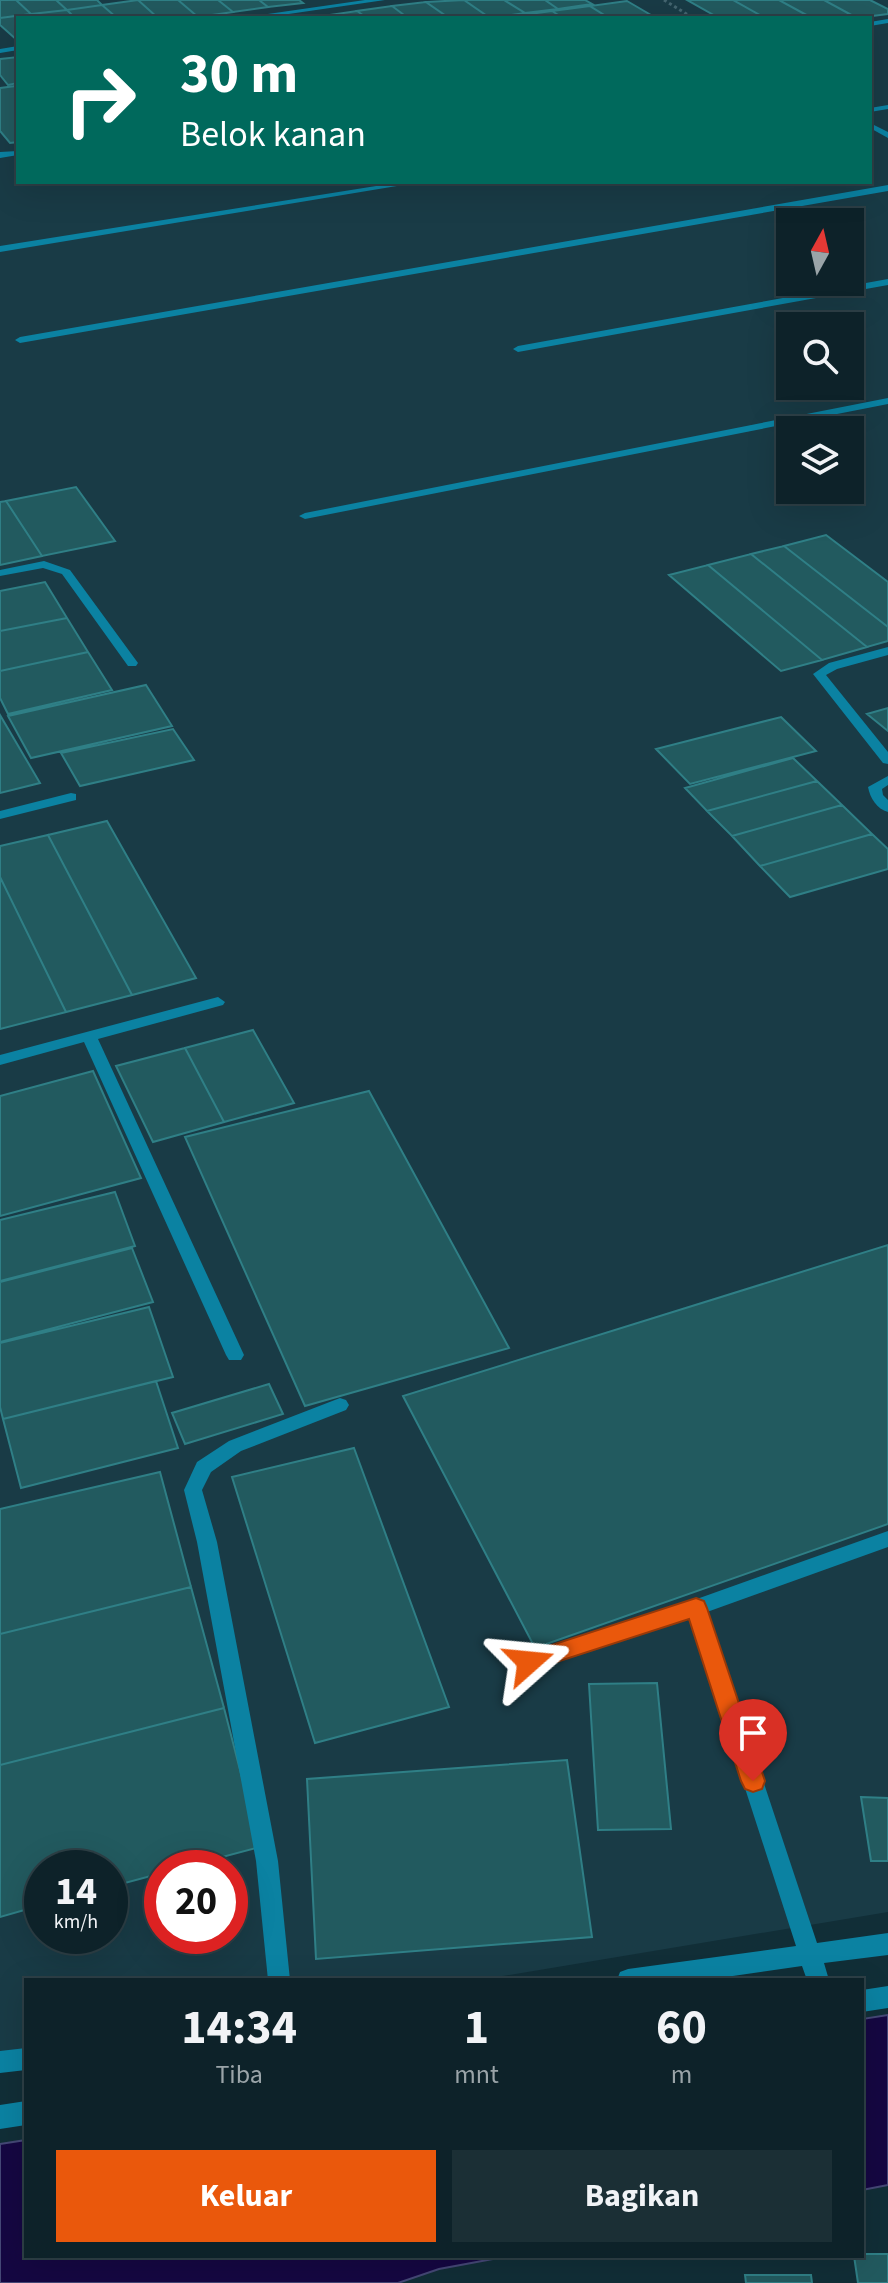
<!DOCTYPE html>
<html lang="id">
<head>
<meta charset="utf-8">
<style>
	:root { --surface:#0d2229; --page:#1b2f35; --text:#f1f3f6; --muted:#9aa4a8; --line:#2d3f46; --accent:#ea580c }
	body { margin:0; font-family:"Source Sans 3",sans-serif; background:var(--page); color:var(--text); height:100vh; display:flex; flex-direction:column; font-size:30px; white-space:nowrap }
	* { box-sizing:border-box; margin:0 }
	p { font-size:26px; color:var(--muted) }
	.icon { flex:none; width:44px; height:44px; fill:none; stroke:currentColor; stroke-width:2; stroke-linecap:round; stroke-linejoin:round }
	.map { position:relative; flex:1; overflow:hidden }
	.drawer { position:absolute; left:24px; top:1978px; width:840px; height:280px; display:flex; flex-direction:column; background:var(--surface); border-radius:0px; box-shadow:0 8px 32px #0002,0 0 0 2px var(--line) }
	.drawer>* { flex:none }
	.top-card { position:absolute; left:16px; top:16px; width:856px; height:168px; border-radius:0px; box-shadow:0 8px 32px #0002,0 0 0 2px var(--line); background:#00695c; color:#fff; overflow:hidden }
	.needle { width:52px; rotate:8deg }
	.fabs { position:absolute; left:776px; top:208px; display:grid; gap:16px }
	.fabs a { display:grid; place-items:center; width:88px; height:88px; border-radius:0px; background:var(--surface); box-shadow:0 8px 32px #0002,0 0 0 2px var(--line); font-size:40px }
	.speed { position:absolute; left:24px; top:1850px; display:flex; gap:16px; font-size:40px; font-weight:700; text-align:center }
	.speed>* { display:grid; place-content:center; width:104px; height:104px; border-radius:50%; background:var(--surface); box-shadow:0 8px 32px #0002,0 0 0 2px var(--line); line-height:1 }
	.speed small { font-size:20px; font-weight:400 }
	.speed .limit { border:12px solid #d22; background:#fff; color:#111 }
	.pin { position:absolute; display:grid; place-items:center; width:68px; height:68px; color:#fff; margin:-82px -34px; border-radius:50% 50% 50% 0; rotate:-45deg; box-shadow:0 0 8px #0007 }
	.pin .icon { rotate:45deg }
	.me { position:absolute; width:88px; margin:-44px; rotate:72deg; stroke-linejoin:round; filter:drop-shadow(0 0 6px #0008) }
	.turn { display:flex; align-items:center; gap:28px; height:168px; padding:0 32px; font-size:36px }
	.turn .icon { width:104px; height:104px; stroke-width:2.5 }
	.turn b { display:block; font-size:56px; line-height:68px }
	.eta { display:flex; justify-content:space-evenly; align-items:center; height:136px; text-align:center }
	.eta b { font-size:48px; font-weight:700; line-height:56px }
	.cta { display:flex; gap:16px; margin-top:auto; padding:16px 32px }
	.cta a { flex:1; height:92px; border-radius:0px; background:var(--accent); color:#fff; font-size:32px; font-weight:700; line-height:92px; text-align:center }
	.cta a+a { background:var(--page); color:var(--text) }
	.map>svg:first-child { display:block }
	.built { fill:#193b46; fill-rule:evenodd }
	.water { fill:#150742; stroke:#454876; stroke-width:2 }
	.building { fill:#225a5f; stroke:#2f7f86; stroke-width:2 }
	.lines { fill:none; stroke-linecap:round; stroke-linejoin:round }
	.path { stroke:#446570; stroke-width:3; stroke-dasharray:3 3; stroke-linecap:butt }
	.lane { fill:#0b82a2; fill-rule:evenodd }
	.route { fill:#ea580c; stroke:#983908; stroke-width:2 }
</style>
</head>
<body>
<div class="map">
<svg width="888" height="2283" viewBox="0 0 888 2283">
	<rect width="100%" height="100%" fill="#112e37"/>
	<path class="built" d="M 0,0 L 888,0 L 888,1912 L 479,1980 L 26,1980 L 26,2055 L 0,2059 ZM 18,18 L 870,18 L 870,182 L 18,182 ZM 790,222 L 850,222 L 850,282 L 790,282 ZM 790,326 L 850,326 L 850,386 L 790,386 ZM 790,430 L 850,430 L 850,490 L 790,490 ZM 42,1868 L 110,1868 L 110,1936 L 42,1936 ZM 162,1868 L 230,1868 L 230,1936 L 162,1936 Z"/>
	<path class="water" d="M 888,2015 L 888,2185 L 862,2190 L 862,2019 Z
		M 26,2140 L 26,2256 L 509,2256 L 439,2269 L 398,2283 L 0,2283 L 0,2144 Z"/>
	<path class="building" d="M 0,0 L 16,0 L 31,14 L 0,18 Z
		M 16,0 L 56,0 L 67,10 L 31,14 Z
		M 56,0 L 97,0 L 102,5 L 67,10 Z
		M 138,0 L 178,0 L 198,17 L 158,18 Z
		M 138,0 L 158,18 L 117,18 L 102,5 Z
		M 178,0 L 218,0 L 233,12 L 198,17 Z
		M 218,0 L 259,0 L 268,7 L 233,12 Z
		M 259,0 L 299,0 L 303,3 L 268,7 Z
		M 464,0 L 490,18 L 449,18 L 426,2 Z
		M 464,0 L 504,0 L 525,13 L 490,18 Z
		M 504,0 L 545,0 L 558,9 L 525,13 Z
		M 545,0 L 585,0 L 592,4 L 558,9 Z
		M 687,0 L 733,0 L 765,18 L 719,18 Z
		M 733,0 L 779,0 L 812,18 L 765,18 Z
		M 779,0 L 824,0 L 857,18 L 812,18 Z
		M 824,0 L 870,0 L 888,9 L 888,14 L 857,18 Z
		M 627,1 L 656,18 L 609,18 L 590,6 Z
		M 426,2 L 449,18 L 408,18 L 392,6 Z
		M 102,5 L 117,18 L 75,18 L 67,10 Z
		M 392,6 L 408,18 L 367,18 L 357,11 Z
		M 590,6 L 609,18 L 563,18 L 552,11 Z
		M 67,10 L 75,18 L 34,18 L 31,14 Z
		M 357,11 L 367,18 L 323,16 Z
		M 552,11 L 563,18 L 514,16 Z
		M 31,14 L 34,18 L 18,18 L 18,41 L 0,25 L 0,18 Z
		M 18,57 L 18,83 L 8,85 L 0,75 L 0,59 Z
		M 16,86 L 18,142 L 10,143 L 0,131 L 0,88 Z
		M 76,487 L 115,541 L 42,556 L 6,501 Z
		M 6,501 L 42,556 L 0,565 L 0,502 Z
		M 826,535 L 888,582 L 888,627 L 784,546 Z
		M 784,546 L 888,627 L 888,641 L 867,647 L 751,554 Z
		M 751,554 L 867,647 L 822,660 L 708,565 Z
		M 708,565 L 822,660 L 781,671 L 669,575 Z
		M 45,582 L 67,618 L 0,631 L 0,591 Z
		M 67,618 L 88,652 L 0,671 L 0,631 Z
		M 88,652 L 112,690 L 8,714 L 0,698 L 0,671 Z
		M 146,685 L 172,726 L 31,758 L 8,716 Z
		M 888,708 L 888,731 L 867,714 Z
		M 0,715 L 40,783 L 0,793 Z
		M 781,717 L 816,751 L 690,784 L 656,749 Z
		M 173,729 L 194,760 L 80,786 L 61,753 Z
		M 793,758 L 817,781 L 707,811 L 685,788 Z
		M 817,781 L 842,805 L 732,836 L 707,811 Z
		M 842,805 L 872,834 L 760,866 L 732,836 Z
		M 107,821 L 196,978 L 132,995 L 48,835 Z
		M 872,834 L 888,849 L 888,869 L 790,897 L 760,866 Z
		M 48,835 L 132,995 L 66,1012 L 0,877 L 0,846 Z
		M 0,877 L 66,1012 L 0,1029 Z
		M 253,1030 L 294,1103 L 224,1122 L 185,1048 Z
		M 185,1048 L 224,1122 L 153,1142 L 116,1066 Z
		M 93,1071 L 141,1178 L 0,1216 L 0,1096 Z
		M 369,1091 L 509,1348 L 305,1406 L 185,1137 Z
		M 115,1192 L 135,1246 L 0,1281 L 0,1220 Z
		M 888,1245 L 888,1524 L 535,1648 L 403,1396 Z
		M 132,1248 L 153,1302 L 0,1342 L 0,1282 Z
		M 149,1307 L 173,1377 L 3,1419 L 0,1407 L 0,1343 Z
		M 156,1381 L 178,1448 L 21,1488 L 3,1419 Z
		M 269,1384 L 283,1414 L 185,1444 L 172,1413 Z
		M 354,1448 L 449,1707 L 315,1743 L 232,1477 Z
		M 160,1472 L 191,1587 L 0,1634 L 0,1509 Z
		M 191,1587 L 224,1708 L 0,1765 L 0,1634 Z
		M 657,1683 L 671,1829 L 598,1830 L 589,1684 Z
		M 224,1708 L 260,1847 L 181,1868 L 162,1868 L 162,1873 L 110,1887 L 110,1868 L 42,1868 L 42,1905 L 0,1917 L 0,1765 Z
		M 567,1760 L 592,1937 L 316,1959 L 307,1779 Z
		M 861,1797 L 888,1798 L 888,1861 L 871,1861 Z
		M 862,2254 L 888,2254 L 888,2283 L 858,2283 L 854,2256 Z
		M 745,2275 L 811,2275 L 812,2283 L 746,2283 Z"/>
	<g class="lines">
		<path class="path" d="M 664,0 L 693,18"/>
		<path class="lane" d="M 365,0 L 385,0 L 261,18 L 241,18 Z
			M 888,19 L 888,23 L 870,26 L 870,22 Z
			M 18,46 L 18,50 L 0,53 L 0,49 Z
			M 888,105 L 888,109 L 870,112 L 870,108 Z
			M 870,123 L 888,132 L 888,138 L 870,128 Z
			M 18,151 L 18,155 L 0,158 L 0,152 Z
			M 401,182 L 421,182 L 0,252 L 0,246 Z
			M 888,185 L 888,191 L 20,343 L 15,340 L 20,337 Z
			M 888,279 L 888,285 L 518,352 L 513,349 L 518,346 Z
			M 888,398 L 888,404 L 305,519 L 299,516 L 305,513 Z
			M 44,561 L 70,570 L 138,663 L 136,666 L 128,666 L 62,574 L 43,568 L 0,576 L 0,570 Z
			M 888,647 L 888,655 L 837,669 L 826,675 L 888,752 L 888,764 L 883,763 L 813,674 L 829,663 Z
			M 888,776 L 888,785 L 882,789 L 883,795 L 888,800 L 888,812 C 877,809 870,798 868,787 Z
			M 71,793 L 76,794 L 76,800 L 0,819 L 0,811 Z
			M 218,997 L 225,1002 L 223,1005 L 98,1039 L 244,1355 L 241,1360 L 229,1360 L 226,1355 L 84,1042 L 0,1065 L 0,1055 Z
			M 340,1398 L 346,1400 L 349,1405 L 346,1410 L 241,1451 L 211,1472 L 202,1490 L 217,1542 L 278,1861 L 290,1980 L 268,1980 L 256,1861 L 197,1542 L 184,1490 L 197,1462 L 229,1441 Z
			M 888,1531 L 888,1547 L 707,1612 L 817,1943 L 888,1933 L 888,1955 L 824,1963 L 829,1980 L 807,1980 L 802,1966 L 705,1980 L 617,1980 L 620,1972 L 628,1969 L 796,1946 L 690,1618 L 529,1671 L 522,1668 L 519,1662 L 522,1656 L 694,1600 Z
			M 888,1986 L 888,2008 L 862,2012 L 862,1990 Z
			M 26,2048 L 26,2070 L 0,2073 L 0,2051 Z
			M 26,2101 L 26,2125 L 0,2129 L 0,2105 Z"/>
	</g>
	<path class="route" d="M 696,1598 L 704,1601 L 707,1608 L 765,1781 L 762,1789 L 753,1792 L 745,1789 L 741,1781 L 689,1619 L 529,1671 L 521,1668 L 518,1662 L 521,1655 Z"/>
</svg>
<div class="fabs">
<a><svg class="needle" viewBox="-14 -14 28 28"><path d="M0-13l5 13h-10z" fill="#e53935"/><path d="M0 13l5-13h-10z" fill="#9aa4a8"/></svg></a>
<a><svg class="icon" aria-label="search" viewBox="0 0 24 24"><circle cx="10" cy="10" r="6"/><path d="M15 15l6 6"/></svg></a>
<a><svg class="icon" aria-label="layers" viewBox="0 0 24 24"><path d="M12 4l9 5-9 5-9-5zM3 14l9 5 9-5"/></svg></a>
</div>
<div class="speed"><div>14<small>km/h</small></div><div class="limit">20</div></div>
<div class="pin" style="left:753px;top:1781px;background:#d93025"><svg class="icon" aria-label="arrive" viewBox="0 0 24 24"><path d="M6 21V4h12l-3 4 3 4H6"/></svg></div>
<svg class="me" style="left:529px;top:1662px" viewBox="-20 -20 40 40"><path d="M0-17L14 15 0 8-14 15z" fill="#ea580c" stroke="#fff" stroke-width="4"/></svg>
<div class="top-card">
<div class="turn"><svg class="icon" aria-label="right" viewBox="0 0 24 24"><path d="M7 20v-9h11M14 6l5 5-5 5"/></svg><div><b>30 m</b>Belok kanan</div></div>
</div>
<section class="drawer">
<div class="eta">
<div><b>14:34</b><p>Tiba</p></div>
<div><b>1</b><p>mnt</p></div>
<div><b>60</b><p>m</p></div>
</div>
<div class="cta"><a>Keluar</a><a>Bagikan</a></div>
</section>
</div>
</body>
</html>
